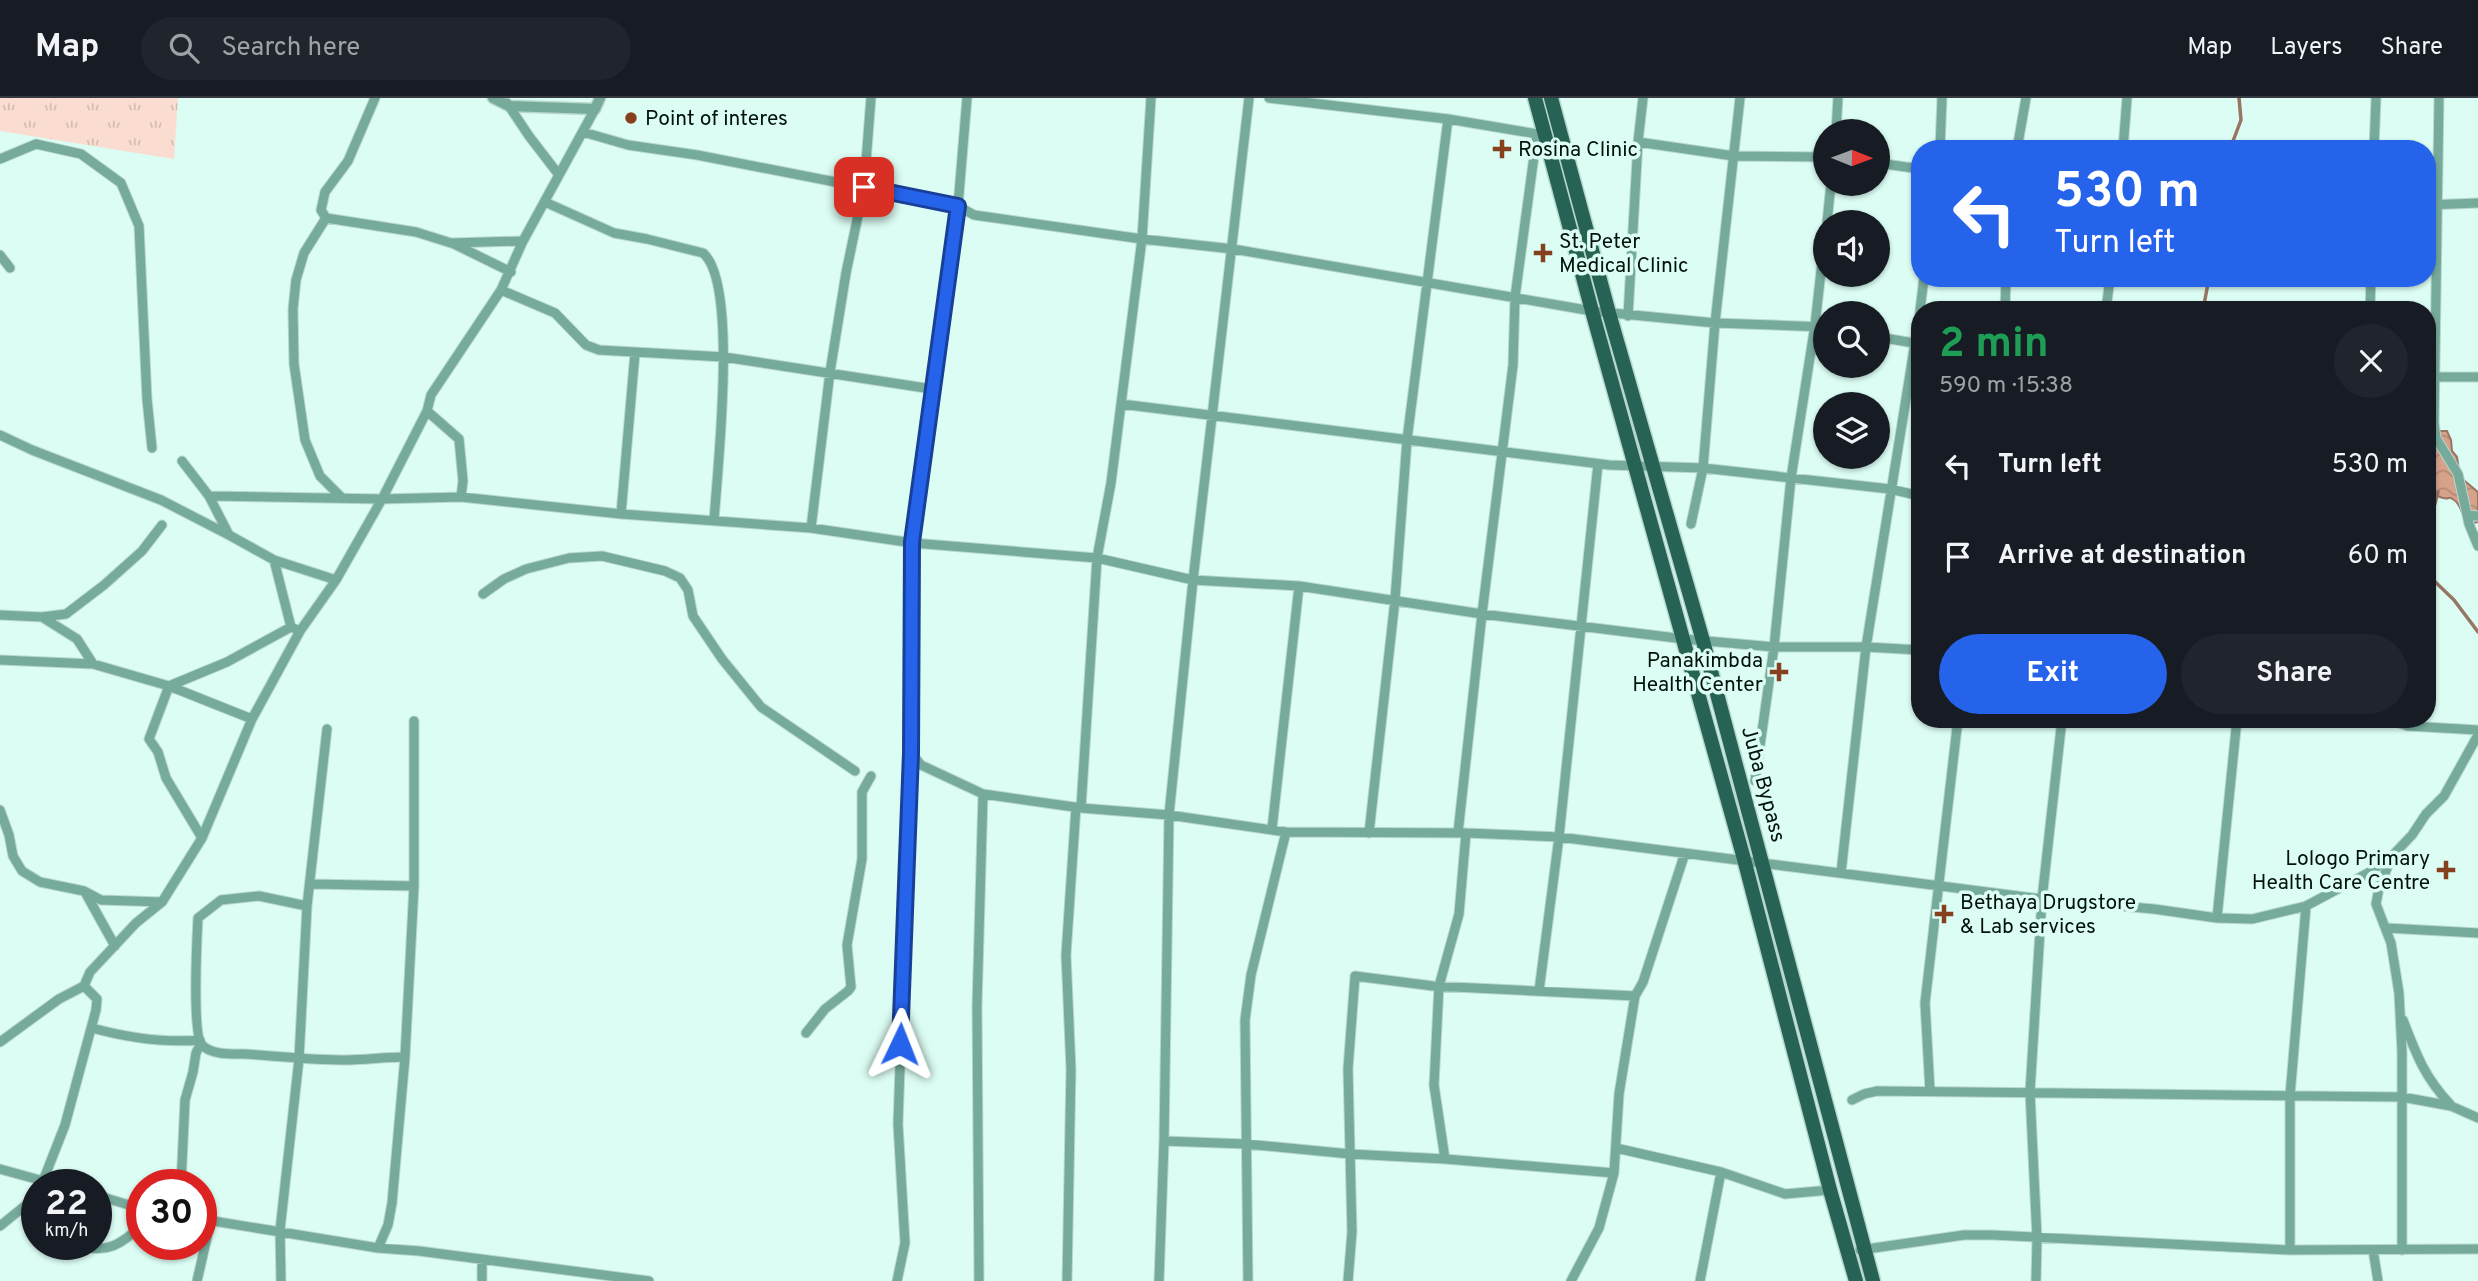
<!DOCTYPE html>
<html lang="en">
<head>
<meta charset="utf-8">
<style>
	:root { --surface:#171b24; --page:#20242c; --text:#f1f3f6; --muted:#9ea1a6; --line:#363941; --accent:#2563eb }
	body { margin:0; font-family:Overpass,sans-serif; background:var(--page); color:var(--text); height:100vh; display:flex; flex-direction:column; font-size:26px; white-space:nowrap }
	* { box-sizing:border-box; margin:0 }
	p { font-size:23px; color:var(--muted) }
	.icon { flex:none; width:38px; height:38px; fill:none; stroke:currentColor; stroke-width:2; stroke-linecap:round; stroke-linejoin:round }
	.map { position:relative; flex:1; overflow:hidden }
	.drawer { position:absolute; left:1911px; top:203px; width:525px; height:427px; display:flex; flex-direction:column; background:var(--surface); border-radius:28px; box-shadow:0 2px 5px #0004 }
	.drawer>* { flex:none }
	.guide { position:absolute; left:1911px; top:42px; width:525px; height:147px; border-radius:28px; box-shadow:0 2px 5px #0004; background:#2563eb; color:#fff; overflow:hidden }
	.needle { width:46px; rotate:91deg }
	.fabs { position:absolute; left:1813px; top:21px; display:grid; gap:14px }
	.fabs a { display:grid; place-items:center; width:77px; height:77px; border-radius:50%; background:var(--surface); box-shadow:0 2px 5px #0004; font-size:35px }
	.speed { position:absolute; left:21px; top:1071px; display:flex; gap:14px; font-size:35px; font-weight:700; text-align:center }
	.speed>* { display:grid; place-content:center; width:91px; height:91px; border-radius:50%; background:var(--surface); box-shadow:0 2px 5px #0004; line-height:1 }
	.speed small { font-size:18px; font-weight:400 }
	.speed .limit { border:10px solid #d22; background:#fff; color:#111 }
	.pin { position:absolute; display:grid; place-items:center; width:60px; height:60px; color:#fff; margin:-30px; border-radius:14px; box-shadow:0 4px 10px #0006 }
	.me { position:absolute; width:77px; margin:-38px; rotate:2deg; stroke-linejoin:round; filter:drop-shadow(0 0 5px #0008) }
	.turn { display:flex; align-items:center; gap:24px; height:147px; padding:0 28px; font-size:32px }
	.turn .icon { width:91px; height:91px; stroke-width:2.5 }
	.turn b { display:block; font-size:49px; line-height:60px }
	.round { display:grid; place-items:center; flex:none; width:74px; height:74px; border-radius:37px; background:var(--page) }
	.overview { display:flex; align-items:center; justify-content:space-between; height:119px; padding:0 28px }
	h1 { font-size:42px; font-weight:700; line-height:52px; color:#1e9e55 }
	.cta { display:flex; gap:14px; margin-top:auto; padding:14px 28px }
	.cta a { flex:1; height:80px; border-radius:42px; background:var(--accent); color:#fff; font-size:28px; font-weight:700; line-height:80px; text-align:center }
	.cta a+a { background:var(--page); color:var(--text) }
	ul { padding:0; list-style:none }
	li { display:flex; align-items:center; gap:21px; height:91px; padding:0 28px }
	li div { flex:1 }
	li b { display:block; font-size:26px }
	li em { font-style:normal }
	header { display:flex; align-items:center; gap:42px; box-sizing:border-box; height:98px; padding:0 35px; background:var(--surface); border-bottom:2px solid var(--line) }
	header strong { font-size:33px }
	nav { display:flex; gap:38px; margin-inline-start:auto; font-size:24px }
	.search { width:490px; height:63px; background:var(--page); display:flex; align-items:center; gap:18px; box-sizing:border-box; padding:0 24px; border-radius:38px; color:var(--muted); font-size:26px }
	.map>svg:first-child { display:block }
	.grass { fill:url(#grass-tufts) }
	.water { fill:url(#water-waves); stroke:#977664; stroke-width:2 }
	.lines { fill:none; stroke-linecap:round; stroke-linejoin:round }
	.stream { stroke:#977664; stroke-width:3.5 }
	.minor-casing { stroke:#b8d7ce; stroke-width:11 }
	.tertiary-casing { stroke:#b8d7ce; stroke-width:13 }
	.primary-casing { stroke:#b8d7ce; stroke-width:17 }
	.minor { stroke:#76aa9b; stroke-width:9 }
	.tertiary { stroke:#76aa9b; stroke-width:10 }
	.primary { stroke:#276354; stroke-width:14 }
	.route-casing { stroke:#184099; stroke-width:18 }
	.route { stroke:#2563eb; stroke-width:12 }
	.poi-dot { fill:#87401d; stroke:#dbfdf3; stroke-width:2.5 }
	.labels { text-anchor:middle; stroke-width:7; stroke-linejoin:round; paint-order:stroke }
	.poi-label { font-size:21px; fill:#03110d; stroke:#dbfdf3; text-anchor:start }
	.street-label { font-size:21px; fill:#03110d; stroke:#dbfdf3 }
</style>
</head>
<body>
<header>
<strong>Map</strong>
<div class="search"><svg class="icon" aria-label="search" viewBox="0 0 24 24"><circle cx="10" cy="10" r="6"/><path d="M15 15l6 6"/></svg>Search here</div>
<nav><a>Map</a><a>Layers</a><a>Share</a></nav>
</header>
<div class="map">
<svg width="2478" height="1183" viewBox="0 0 2478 1183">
	<defs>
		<pattern id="grass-tufts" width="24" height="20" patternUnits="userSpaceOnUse" patternTransform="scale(1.75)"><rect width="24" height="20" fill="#faddd0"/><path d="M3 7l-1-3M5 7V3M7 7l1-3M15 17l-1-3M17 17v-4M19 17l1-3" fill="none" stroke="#d5bdb1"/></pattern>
		<pattern id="water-waves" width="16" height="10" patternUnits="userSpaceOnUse" patternTransform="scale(1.75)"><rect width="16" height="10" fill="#d7a28a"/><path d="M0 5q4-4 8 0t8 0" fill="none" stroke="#b78a76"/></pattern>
	</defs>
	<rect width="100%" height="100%" fill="#dbfdf3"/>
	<path class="grass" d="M 0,0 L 178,0 L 174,61 L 0,33 Z"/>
	<path class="water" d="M 2438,333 L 2447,333 L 2451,342 L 2452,353 L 2457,359 L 2460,379 L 2478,394 L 2478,424 L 2469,426 C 2461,419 2462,407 2454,402 C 2447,397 2451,402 2443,400 C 2421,395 2427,365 2427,349 L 2431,348 Z"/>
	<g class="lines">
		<path class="stream" d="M 2230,51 L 2241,22 L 2239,0
			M 2203,212 L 2209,180
			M 2427,476 L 2454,502 L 2478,534
			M 2433,479 L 2434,455 L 2430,424 L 2438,394"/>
		<g class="minor-casing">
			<path id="minor" d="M 375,0 L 348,63 L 325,94 L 321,112 L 326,120 L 416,134 L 451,145 L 523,143
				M 967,0 L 958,108 L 913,445 L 911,655 L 921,667 L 983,696 L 1081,710 L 1169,717 L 1286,734 L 1466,735 L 1559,739 L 2042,801 L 2154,811 L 2217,820 L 2252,821 L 2306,808 L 2368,775 L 2393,757 L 2412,737 L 2426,716 L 2444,698 L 2478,637
				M 1269,0 L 1448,21 L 1537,36 L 1543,33
				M 2439,0 L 2434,325 L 2436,340 L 2458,376 L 2469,426 L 2478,448
				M 507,5 L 529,38 L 559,77
				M 1836,33 L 1838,0
				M 583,34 L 628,47 L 697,57 L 958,108 L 974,117 L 1142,141 L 1233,151 L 1592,213 L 1715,225 L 1825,229
				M 1638,44 L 1734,58 L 1825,59
				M 1940,51 L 1942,0
				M 2017,51 L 2026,0
				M 2123,51 L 2127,0
				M 2374,51 L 2376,0
				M 0,61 L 36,46 L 81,56 L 121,85 L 139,128 L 147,301 L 152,350
				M 1878,65 L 1920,71
				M 545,104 L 614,135 L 647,141 L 703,155 C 739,185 717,374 714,423
				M 2427,107 L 2478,105
				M 326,120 L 304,155 L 296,182 L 293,211 L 294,266 L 305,342 L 320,378 L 342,400
				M 1827,124 L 1831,86
				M 452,145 L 511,174
				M 0,157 L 10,170
				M 501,192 L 555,215 L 586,247 L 599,252 L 724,259 L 932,291
				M 1920,212 L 1924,180
				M 2005,212 L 2006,180
				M 2106,212 L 2110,180
				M 2370,212 L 2371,180
				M 1628,218 L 1638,44 L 1643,0
				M 1878,239 L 1920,246
				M 2427,279 L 2478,279
				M 1121,306 L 1609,367 L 1703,370 L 1890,391 L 1920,398
				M 427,313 L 459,341 L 463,383 L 461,399
				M 0,337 L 32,352 L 161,402 L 229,437
				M 182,363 L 209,398 L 229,437 L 274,462 L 336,482
				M 209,398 L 382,401 L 461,399 L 621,416 L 811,430 L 913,445 L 1097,460 L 1193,482 L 1299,488 L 1482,516 L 1684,541 L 1774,549 L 1866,549 L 1920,552
				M 621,416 L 635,255
				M 2467,417 L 2478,418
				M 1691,426 L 1703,370 L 1715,225 L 1740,0
				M 811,430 L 830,274 L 846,175 L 864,89 L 871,0
				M 274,462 L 291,529
				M 483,496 L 504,481 L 526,471 L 569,460 L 602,458 L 665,473 L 680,480 L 688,492 L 693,518 L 722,561 L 761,609 L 855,673
				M 0,517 L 42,519 L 77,541 L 93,566
				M 42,519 L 66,516 L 104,487 L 142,453 L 162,427
				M 0,562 L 93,566 L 169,588 L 252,621
				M 2387,621 L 2408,628 L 2478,632
				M 1755,683 L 1774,549 L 1791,380 L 1815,227 L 1825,137
				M 1081,710 L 1097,460 L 1111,385 L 1142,141 L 1151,0
				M 0,712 L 9,737 L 13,758 L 22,773 L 40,784 L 84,793 L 101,802 L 162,804
				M 1272,731 L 1299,488
				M 1369,735 L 1395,502 L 1407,342 L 1448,21
				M 1458,735 L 1482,516 L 1513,267 L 1515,199 L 1537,36
				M 202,740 L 166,680 L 158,654 L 149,641 L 169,588 L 227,564 L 291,529 L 300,533
				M 2392,758 L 2379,790 L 2376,806 L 2391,845 L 2399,895 L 2402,954 L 2402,1152
				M 1841,775 L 1866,549 L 1920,214
				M 311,786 L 414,788
				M 85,794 L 115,848
				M 307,808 L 259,798 L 221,802 L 198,820 C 197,839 192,937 202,947 C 211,957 232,956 244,956 C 278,958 311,962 346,962 C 365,962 385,959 405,959
				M 2217,820 L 2237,621
				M 2386,830 L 2478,835
				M 1539,893 L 1559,739 L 1598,366
				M 2403,922 C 2416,956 2425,980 2450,1006
				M 92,930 C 125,939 165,945 200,942
				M 806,935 L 825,911 L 848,893 L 851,889 L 847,847 L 862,761 L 862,694 L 871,678
				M 0,944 L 59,901 L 84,888 L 90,874 L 136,825 L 162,804 L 202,740 L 252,621 L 300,533 L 336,482 L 382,401 L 427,313 L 431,297 L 501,192 L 523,143 L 595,11
				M 1930,993 L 1925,905 L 1958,621
				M 1852,1002 L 1864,996 L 1877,993 L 2402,999 L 2451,1008 L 2478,1020
				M 1164,1043 L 1246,1046 L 1350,1056 L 1445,1061 L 1614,1075
				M 1616,1050 L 1721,1074 L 1785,1096 L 1830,1092
				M 1445,1061 L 1434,987 L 1439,888 L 1459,816 L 1466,735
				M 0,1071 L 58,1087
				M 43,1083 L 65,1027 L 96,912 L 97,901 L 84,888
				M 181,1087 L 185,1002 L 193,974 L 196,955 L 201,945
				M 96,1097 L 142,1111
				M 201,1121 L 378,1150 L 419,1153 L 649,1183
				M 0,1128 L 37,1098
				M 79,1146 C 105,1158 123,1145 142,1127
				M 378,1150 L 388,1127 L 392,1105 L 405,959 L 414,788 L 414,623
				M 1860,1152 L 1964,1137 L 1992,1137 L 2290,1152 L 2478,1151
				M 2290,1152 L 2290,998 L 2306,808
				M 2373,1152 L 2378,1183
				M 482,1162 L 482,1183
				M 197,1183 L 211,1122
				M 281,1183 L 280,1132 L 299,961 L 307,808 L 327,631
				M 897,1183 L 905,1145 L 898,1026 L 911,655
				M 979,1183 L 977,908 L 983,696
				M 1067,1183 L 1071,971 L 1066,857 L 1076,709
				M 1159,1183 L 1164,1043 L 1169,717 L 1193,482 L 1249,0
				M 1248,1183 L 1245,922 L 1251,877 L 1286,734
				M 1348,1183 L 1352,1134 L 1348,971 L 1355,878 L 1433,888 L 1635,898
				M 1571,1183 L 1599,1130 L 1614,1075 L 1619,996 L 1635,898 L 1643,884 L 1685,755
				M 1700,1183 L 1721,1074
				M 2036,1183 L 2037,1140 L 2030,994 L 2042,801 L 2062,621"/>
		</g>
		<g class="tertiary-casing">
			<path id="tertiary" d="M 493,0 L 509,8 L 595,11 L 600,0"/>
		</g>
		<g class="primary-casing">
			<path id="primary" d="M 1535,0 L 1592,213 L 1744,761 L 1830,1092 L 1856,1183
				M 1551,0 L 1609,215 L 1703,543 L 1873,1183"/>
		</g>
		<use href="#minor" class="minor"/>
		<use href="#tertiary" class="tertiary"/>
		<use href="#primary" class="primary"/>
	</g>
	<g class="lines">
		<g class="route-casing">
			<path id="route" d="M 864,89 L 958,108 L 912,444 L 911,655 L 900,946"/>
		</g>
		<use href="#route" class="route"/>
	</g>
	<g class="poi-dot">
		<circle cx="631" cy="20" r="7"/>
		<path d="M1498.5 40.5h7v7h7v7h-7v7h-7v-7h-7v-7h7z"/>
		<path d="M1539.5 144.5h7v7h7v7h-7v7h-7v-7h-7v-7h7z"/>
		<path d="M1775.5 563.5h7v7h7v7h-7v7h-7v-7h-7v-7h7z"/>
		<path d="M2442.5 761.5h7v7h7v7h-7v7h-7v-7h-7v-7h7z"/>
		<path d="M1940.5 805.5h7v7h7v7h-7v7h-7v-7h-7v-7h7z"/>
	</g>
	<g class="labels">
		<g class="poi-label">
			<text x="645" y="27">Point of interes</text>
			<text x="1518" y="58">Rosina Clinic</text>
			<text x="1559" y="150">St. Peter<tspan x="1559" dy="24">Medical Clinic</tspan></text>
			<text x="1763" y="569" text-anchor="end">Panakimbda<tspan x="1763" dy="24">Health Center</tspan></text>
			<text x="2430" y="767" text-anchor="end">Lologo Primary<tspan x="2430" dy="24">Health Care Centre</tspan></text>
			<text x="1960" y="811">Bethaya Drugstore<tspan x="1960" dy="24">&amp; Lab services</tspan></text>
		</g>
		<g class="street-label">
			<text transform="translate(1764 686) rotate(75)" y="7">Juba Bypass</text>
		</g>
	</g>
</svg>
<div class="fabs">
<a><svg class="needle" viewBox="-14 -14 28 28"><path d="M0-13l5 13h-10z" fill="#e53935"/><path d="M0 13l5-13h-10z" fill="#9ea1a6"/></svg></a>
<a><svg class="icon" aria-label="sound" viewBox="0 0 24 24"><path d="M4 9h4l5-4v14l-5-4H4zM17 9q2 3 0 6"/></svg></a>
<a><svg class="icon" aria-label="search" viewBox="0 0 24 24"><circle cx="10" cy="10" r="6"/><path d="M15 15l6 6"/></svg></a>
<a><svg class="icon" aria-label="layers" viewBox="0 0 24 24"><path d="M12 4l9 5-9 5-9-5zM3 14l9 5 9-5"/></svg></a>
</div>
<div class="speed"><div>22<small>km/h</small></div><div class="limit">30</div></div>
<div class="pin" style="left:864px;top:89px;background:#d93025"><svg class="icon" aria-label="arrive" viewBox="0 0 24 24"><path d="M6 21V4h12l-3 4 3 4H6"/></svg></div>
<svg class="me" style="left:900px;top:946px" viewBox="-20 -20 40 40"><path d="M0-17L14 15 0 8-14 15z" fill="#2563eb" stroke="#fff" stroke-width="4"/></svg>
<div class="guide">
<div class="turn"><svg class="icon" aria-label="left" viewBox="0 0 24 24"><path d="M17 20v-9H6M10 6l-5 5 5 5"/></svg><div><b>530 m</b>Turn left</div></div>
</div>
<section class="drawer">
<div class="overview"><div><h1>2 min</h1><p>590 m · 15:38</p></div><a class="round"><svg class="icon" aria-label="close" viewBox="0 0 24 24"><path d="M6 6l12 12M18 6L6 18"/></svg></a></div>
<ul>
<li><svg class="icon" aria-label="left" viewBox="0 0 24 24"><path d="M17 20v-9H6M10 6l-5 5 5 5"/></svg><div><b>Turn left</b></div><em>530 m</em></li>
<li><svg class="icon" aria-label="arrive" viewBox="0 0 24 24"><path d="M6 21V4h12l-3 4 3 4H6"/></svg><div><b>Arrive at destination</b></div><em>60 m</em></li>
</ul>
<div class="cta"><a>Exit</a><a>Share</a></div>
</section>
</div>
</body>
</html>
